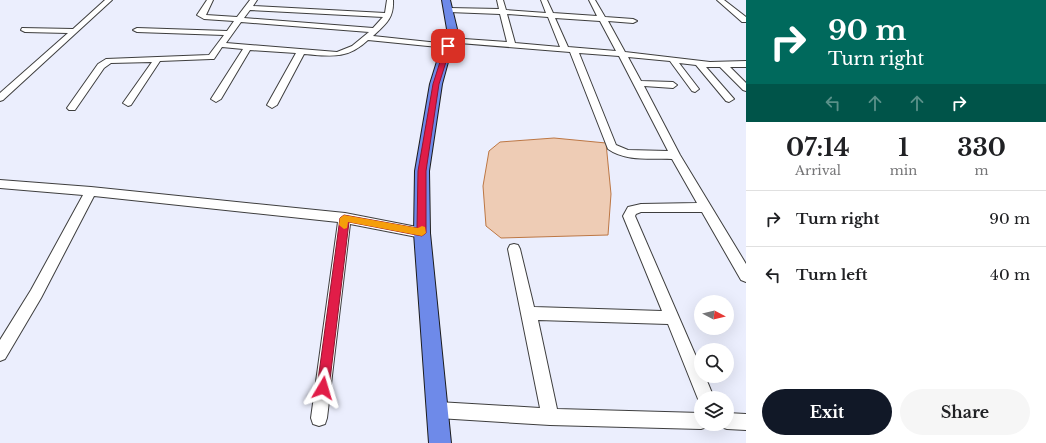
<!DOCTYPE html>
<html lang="en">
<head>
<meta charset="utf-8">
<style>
	:root { --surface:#fff; --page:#f6f6f6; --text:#202124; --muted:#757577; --line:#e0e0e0; --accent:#111827 }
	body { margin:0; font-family:"Libre Baskerville",serif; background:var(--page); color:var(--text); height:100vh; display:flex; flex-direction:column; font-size:15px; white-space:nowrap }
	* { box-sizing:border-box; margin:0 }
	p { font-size:13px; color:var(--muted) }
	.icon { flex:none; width:22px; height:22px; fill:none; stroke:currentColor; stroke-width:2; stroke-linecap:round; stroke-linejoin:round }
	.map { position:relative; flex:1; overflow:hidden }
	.drawer { display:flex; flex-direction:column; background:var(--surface); width:300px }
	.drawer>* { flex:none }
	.hud { background:#00695c; color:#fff; overflow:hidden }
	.needle { width:26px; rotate:97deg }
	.buttons { position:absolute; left:694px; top:295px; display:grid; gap:8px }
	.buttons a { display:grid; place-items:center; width:40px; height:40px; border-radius:50%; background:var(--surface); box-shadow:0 4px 16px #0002; font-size:20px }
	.pin { position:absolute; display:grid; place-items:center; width:34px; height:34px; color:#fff; margin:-17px; border-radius:8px; box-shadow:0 2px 6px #0006 }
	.me { position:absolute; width:44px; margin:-22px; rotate:7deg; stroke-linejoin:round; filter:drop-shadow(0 0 3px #0008) }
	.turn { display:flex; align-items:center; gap:14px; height:84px; padding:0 16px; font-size:18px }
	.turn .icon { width:52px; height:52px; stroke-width:2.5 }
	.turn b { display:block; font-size:28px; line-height:34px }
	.lanes { display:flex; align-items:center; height:38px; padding:0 16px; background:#0003; justify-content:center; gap:20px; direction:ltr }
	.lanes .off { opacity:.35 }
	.eta { display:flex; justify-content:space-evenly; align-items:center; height:68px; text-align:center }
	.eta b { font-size:24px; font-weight:700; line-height:28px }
	.button { display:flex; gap:8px; margin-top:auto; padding:8px 16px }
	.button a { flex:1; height:46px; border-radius:24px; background:var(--accent); color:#fff; font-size:16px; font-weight:700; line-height:46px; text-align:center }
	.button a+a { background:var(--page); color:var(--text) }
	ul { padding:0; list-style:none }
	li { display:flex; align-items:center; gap:12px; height:56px; padding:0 16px; border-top:1px solid var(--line) }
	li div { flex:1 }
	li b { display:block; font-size:15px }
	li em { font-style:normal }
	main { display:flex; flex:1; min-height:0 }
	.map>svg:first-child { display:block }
	.water { fill:#eeccb5; stroke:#bd7744 }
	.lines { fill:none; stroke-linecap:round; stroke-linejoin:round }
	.minor-casing { stroke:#3e3e3e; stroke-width:2 }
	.major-casing { stroke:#1c1c1c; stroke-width:2 }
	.minor { fill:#fff; fill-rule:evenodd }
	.major { fill:#6e8ae9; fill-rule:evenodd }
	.route { fill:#e11d48; stroke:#92132f }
	.slow { fill:#f59e0b }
</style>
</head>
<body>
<main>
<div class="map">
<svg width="746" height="443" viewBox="0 0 746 443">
	<rect width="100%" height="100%" fill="#ebeefd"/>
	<path class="water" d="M 554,138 L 606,143 L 611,194 L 608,235 L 501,238 L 486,226 L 483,186 L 489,151 L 500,142 Z"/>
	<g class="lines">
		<g class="minor-casing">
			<path id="minor" d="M 105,0 L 112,0 L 3,100 L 0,101 L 0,93 L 68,33 L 25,32 L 21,30 L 22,28 L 73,29 Z
				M 207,0 L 213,0 L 206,15 L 237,17 L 250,0 L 257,0 L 253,6 L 385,13 L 387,0 L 393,0 C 394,18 386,24 373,36 L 448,44 L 452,46 L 448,48 L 368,40 C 347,60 330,56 304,54 L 277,105 L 272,108 L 267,105 L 296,53 L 250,50 L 221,99 L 216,102 L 211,99 L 243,49 L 222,47 L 214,59 L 211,59 L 160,61 L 131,105 L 128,106 L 123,103 L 152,62 L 111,63 L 104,68 L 75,110 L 69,110 L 67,108 L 98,64 L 106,59 L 209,55 L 224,35 L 137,32 L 133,30 L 137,28 L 227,31 L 234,21 L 204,19 L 197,15 ZM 250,10 L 383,17 L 373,28 L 244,18 ZM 241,22 L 369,32 L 352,46 L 337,52 L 226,43 Z
				M 497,0 L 503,0 L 506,10 L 546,13 L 541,0 L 547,0 L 553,13 L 597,16 L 589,0 L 595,0 L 605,17 L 633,19 L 637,21 L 633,23 L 608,21 L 625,52 L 710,62 L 746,61 L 746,67 L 730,67 L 746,83 L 746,91 L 743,90 L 720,67 L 706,67 L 734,99 L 729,102 L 726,101 L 696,65 L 679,63 L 699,89 L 695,92 L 692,91 L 670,61 L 628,57 L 641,81 L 673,82 L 677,85 L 673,88 L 644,86 L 680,155 L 746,264 L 746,282 L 741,280 L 702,212 L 641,212 L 636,214 L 635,216 L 701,368 L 701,376 L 705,376 L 714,398 L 701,398 L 700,404 L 668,324 L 538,320 L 557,409 L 701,413 L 701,424 L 708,424 L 707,427 L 701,429 L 550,425 L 438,418 L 432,416 L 430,410 L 432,404 L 438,402 L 540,408 L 508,249 L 510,245 L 514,244 L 518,245 L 520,249 L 534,307 L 662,311 L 623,216 L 628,207 L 641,204 L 697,203 L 672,159 C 651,158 626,162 608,149 L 570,52 L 447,42 L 446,40 L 450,38 L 507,42 L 500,14 L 449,12 L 445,10 L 449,8 L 499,9 ZM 507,14 L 548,17 L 560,47 L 515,43 ZM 555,18 L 600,21 L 616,51 L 568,47 ZM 579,53 L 619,56 L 668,151 L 628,150 L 616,145 Z
				M 717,0 L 724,0 L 746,17 L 746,22 L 742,22 Z
				M 0,180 L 91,187 L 345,213 L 422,228 L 426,230 L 428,233 L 426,236 L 422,238 L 350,224 L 327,418 L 325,424 L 319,426 L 313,424 L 311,418 L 338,222 L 94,196 L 41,298 L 5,359 L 0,361 L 0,340 L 31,290 L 83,195 L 0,188 Z
				M 727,413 L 746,414 L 746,430 L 727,429 L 721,427 L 720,424 L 727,424 Z"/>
		</g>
		<g class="major-casing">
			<path id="major" d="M 442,0 L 450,0 L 457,29 L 442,84 L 429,171 L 430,233 L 451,443 L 429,443 L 414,233 L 415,171 L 430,84 L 447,29 Z"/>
		</g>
		<use href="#minor" class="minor"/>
		<use href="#major" class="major"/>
	</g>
	<path class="route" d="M 448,44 L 451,46 L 439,84 L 426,171 L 426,233 L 422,236 L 349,222 L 329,388 L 327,392 L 323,394 L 318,392 L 317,388 L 340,218 L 344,215 L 417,228 L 418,171 L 433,84 L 445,46 Z"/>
	<path class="slow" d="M 344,215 L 418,228 L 422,226 L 425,227 L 426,233 L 422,236 L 348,222 L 347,228 L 344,229 L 339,225 L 340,218 Z"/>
</svg>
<div class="buttons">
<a><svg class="needle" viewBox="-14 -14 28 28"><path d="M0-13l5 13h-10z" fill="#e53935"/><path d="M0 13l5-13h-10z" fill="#757577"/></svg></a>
<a><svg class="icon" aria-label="search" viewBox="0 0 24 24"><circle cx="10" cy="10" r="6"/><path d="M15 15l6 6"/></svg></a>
<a><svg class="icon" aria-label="layers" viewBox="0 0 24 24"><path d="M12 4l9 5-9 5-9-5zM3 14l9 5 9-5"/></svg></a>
</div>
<div class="pin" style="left:448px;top:46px;background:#d93025"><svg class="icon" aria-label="arrive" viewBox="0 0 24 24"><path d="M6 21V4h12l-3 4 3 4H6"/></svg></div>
<svg class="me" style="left:323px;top:388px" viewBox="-20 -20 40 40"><path d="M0-17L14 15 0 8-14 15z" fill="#e11d48" stroke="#fff" stroke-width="4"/></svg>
</div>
<section class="drawer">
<div class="hud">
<div class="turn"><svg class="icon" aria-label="right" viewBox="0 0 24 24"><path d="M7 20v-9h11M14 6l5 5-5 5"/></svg><div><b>90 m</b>Turn right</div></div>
<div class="lanes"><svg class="icon off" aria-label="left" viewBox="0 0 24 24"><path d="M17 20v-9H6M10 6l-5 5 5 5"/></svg><svg class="icon off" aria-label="ahead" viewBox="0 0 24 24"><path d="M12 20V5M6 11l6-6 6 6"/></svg><svg class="icon off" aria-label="ahead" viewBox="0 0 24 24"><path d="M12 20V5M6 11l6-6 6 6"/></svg><svg class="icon" aria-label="right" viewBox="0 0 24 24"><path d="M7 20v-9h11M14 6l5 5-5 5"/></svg></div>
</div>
<div class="eta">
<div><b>07:14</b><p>Arrival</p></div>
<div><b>1</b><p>min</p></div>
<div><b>330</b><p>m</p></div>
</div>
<ul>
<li><svg class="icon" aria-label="right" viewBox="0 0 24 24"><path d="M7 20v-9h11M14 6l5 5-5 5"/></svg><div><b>Turn right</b></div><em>90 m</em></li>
<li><svg class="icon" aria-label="left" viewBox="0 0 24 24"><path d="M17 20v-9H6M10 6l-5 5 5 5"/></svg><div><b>Turn left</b></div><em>40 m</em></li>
</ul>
<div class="button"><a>Exit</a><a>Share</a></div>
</section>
</main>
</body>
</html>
